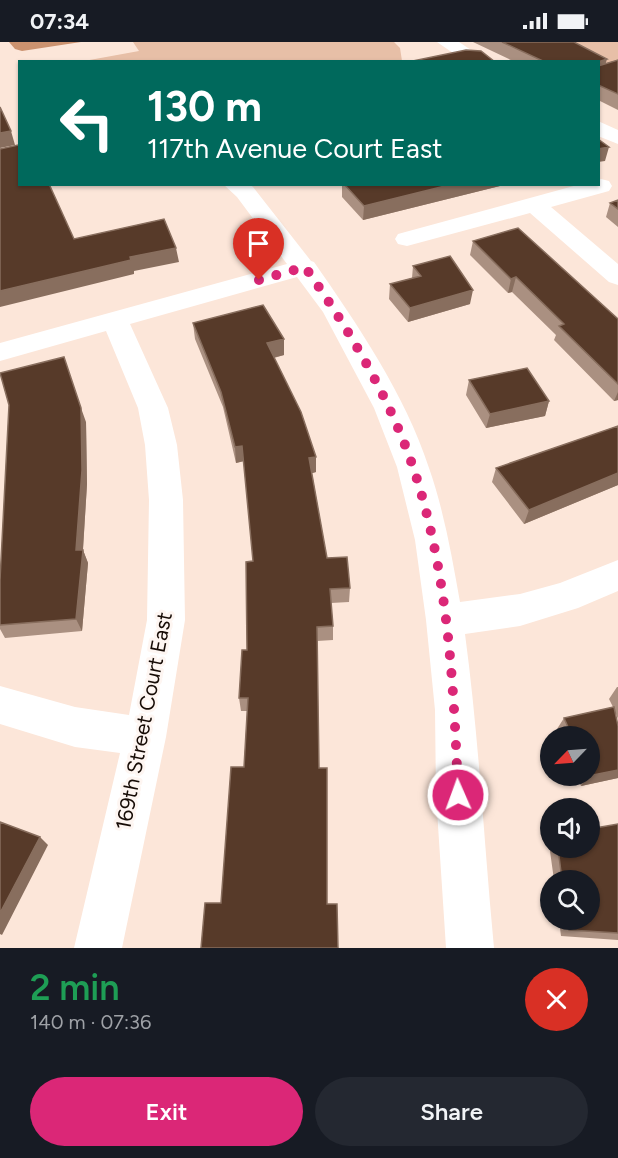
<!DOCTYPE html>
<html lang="en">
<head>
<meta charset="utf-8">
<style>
	:root { --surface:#171b24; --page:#242831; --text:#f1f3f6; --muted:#9ea1a6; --accent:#db2777 }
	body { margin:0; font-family:Figtree,sans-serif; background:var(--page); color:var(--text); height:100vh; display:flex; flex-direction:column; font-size:22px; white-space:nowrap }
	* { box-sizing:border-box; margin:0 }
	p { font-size:20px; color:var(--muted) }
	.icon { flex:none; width:33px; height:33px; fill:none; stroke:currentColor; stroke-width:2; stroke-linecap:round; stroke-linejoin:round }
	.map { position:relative; height:906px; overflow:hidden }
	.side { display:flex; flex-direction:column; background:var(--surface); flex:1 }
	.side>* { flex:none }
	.banner { position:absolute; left:18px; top:18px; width:582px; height:126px; border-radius:0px; box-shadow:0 2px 4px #0004; background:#00695c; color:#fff; overflow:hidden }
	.needle { width:39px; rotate:245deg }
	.buttons { position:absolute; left:540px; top:684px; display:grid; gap:12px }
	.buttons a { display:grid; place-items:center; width:60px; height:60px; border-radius:50%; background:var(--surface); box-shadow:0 2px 4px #0004; font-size:30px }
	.pin { position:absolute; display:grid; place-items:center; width:51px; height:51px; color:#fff; margin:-62px -26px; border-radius:50% 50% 50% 0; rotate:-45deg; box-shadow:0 0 6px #0007 }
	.pin .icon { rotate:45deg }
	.me { position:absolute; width:66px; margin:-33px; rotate:358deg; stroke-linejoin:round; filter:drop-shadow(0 0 4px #0008) }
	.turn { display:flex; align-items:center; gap:21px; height:126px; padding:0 30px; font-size:27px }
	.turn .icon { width:78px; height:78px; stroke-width:2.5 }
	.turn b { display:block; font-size:42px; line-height:51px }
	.round { display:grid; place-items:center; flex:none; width:63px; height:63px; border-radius:32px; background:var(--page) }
	.overview { display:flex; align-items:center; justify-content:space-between; height:102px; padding:0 30px }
	h1 { font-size:36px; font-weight:600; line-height:45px; color:#1e9e55 }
	.button { display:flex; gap:12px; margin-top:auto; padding:12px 30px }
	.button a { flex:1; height:69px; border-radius:36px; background:var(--accent); color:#fff; font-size:24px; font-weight:600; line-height:69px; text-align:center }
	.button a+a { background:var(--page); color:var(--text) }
	.status { display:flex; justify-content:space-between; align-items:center; height:42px; padding:0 30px; background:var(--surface); direction:ltr }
	.status svg { height:16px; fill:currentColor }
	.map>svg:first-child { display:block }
	.green { fill:#e7bfa7 }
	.water { fill:#cb926f }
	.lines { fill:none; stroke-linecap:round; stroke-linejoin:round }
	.minor { fill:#fff; fill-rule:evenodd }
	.wall { fill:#aa9081 }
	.shaded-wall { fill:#886e5e }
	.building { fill:#573a29; stroke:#886e5e; stroke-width:1.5 }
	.route { stroke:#db2777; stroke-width:10; stroke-dasharray:0 18 }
	.labels { text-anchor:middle; stroke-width:6; stroke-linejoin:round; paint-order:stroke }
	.street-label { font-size:21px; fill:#160b05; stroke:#fef6f2 }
</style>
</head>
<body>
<div class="status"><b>07:34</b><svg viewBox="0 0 49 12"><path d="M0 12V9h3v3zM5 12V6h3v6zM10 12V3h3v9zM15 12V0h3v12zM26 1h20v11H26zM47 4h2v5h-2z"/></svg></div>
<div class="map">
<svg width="618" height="906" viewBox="0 0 618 906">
	<rect width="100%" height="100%" fill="#fce6d9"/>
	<path class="green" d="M 133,0 L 394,0 L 400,6 L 402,19 L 84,19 L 139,9 Z
		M 553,0 L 618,0 L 618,27 Z"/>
	<path class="water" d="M 9,0 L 81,0 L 22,9 L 15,7 Z"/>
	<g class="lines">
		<path class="minor" d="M 437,0 L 459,0 L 489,20 L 466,20 Z
			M 598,79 L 618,88 L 618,102 L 598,94 Z
			M 601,137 L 609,139 L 612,144 L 609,149 L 551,165 L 618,222 L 618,243 L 609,240 L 530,171 L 407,204 L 398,202 L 395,197 L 398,192 L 581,142 L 598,142 L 598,138 Z
			M 223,142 L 249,142 L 253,145 L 311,219 L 314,220 C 357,282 405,352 429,426 C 444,469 452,515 460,560 L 520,552 L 560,541 L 618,518 L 618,549 L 578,566 L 520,584 L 465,592 C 479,696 484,801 494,906 L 446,906 L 436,753 L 435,668 L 426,578 L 415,498 L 397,425 L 374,366 L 323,270 L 297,235 L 130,282 L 168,366 L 177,403 L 183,458 L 185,578 L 166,695 L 122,906 L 74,906 L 120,711 L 75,705 L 0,682 L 0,644 L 75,665 L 129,673 L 147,578 L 149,458 L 145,403 L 138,366 L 106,289 L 0,319 L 0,301 L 287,222 L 237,155 Z"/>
	</g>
	<path class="wall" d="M 473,0 L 574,0 L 606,21 L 618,18 L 618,68 L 598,58 L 598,20 L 515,20 Z
		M 342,142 L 508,142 L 363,178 L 342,155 Z
		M 618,158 L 618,185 L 606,175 L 610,161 Z
		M 473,199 L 618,277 L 618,358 L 614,359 L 554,298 L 556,293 L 512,250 L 508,251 L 470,213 Z
		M 413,224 L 470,262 L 408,280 L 389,257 L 390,242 L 412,236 Z
		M 193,281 L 284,313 L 274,316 L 316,430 L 312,431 L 327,516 L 350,546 L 349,560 L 331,561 L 333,584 L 333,598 L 317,599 L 221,861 L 244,725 L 247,669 L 241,669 L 239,656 L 247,608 L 253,519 L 244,419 L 236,421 L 223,365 L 195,297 Z
		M 469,338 L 549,359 L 545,374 L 486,386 L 466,353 Z
		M 86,380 L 87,442 L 83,508 L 88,521 L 82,589 L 5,596 L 0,587 L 0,538 Z
		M 618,384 L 618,443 L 524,482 L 492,440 L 496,426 Z
		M 617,645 L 618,645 L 618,677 L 616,672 L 618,736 L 581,744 L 576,734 L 590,734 L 590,694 L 560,694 L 557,687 L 564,676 L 613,665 L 609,657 Z
		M 618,782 L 618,898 L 561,894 L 559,878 L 590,878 L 590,838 L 554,838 L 549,802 L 550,800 L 550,806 L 590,806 Z"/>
	<path class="shaded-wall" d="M 607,17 L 603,30 L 598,32 L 598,20 Z
		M 11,89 L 15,103 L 0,106 L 0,91 Z
		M 609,105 L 605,119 L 598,120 L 598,107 Z
		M 453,142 L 508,142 L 363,178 L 364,164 Z
		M 176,206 L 179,220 L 134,229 L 134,232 L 0,265 L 0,249 L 130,215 Z
		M 516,235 L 512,250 L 508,251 L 511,237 Z
		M 473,248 L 470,262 L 408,280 L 410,266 Z
		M 284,297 L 284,313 L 268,317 L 267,301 Z
		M 618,350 L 618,358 L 614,359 Z
		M 549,359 L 545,374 L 486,386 L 490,372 Z
		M 81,366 L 86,380 L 87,442 L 82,522 L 76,508 Z
		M 242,404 L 244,419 L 236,421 L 235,405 Z
		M 316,415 L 316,430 L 309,432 L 309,416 Z
		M 618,431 L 618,443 L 524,482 L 529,468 Z
		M 83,508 L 88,521 L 82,589 L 76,577 Z
		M 618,728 L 618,736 L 581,744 L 588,734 Z
		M 40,795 L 48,803 L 2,893 L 0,892 L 0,871 Z"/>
	<path class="building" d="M 502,0 L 574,0 L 607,17 L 598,20 L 545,20 Z
		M 466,8 L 481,9 L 495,20 L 408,20 Z
		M 618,18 L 618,52 L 598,43 L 598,24 Z
		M 0,65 L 11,89 L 0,91 Z
		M 598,97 L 609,105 L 598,107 Z
		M 18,103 L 20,106 L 20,142 L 49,142 L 74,197 L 164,177 L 176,206 L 130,215 L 131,218 L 0,249 L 0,107 Z
		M 344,142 L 453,142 L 364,164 Z
		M 618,158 L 618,167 L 610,161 Z
		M 518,186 L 618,277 L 618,342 L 559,284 L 564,282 L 516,235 L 511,237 L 473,199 Z
		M 450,214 L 473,248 L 410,266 L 390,242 L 421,234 L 413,224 Z
		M 263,263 L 284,297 L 267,301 L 301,370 L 316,415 L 309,416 L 327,516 L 347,515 L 350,546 L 330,547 L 333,584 L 317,585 L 319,726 L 327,726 L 327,862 L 337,862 L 338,906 L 201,906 L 205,861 L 221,861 L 231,725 L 244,725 L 248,656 L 239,656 L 242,608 L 247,608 L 246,520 L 253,519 L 242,404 L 235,405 L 221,350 L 193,281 Z
		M 64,315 L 81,366 L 82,428 L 76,508 L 83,508 L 76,577 L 0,583 L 0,538 L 9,363 L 0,331 Z
		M 527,326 L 549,359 L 490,372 L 469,338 Z
		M 618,384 L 618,431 L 529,468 L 496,426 Z
		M 614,665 L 618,684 L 618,728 L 588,734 L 590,734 L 590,694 L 572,694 L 564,676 Z
		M 0,780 L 40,795 L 0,871 Z
		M 618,782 L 618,891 L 569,888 L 568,878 L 590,878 L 590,838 L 562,838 L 558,806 L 590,806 L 590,787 Z"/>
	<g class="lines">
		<path class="route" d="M 259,238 L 305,225 C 348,286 389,354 413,425 C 448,529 454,644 458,753"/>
	</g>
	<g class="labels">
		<g class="street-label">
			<text transform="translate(144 679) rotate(-79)" y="7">169th Street Court East</text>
		</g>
	</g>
</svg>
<div class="buttons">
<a><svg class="needle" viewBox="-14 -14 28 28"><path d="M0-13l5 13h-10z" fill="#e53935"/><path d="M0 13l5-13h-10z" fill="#9ea1a6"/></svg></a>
<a><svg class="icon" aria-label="sound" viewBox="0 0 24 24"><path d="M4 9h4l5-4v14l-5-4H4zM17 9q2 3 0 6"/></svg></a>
<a><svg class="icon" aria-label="search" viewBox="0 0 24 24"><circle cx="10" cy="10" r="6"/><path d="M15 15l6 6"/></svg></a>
</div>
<div class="pin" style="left:259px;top:238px;background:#d93025"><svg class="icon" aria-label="arrive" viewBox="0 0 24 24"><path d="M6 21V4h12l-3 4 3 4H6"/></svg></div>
<svg class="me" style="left:458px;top:753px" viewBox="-20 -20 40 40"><circle r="17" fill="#db2777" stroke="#fff" stroke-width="3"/><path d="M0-11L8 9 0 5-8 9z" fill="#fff"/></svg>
<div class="banner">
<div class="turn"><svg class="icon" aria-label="left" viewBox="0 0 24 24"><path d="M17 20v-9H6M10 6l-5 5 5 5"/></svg><div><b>130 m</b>117th Avenue Court East</div></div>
</div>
</div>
<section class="side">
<div class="overview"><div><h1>2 min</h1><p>140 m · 07:36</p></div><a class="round" style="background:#d93025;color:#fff"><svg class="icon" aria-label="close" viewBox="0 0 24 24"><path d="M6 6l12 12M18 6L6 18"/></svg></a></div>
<div class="button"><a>Exit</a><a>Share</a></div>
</section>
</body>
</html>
